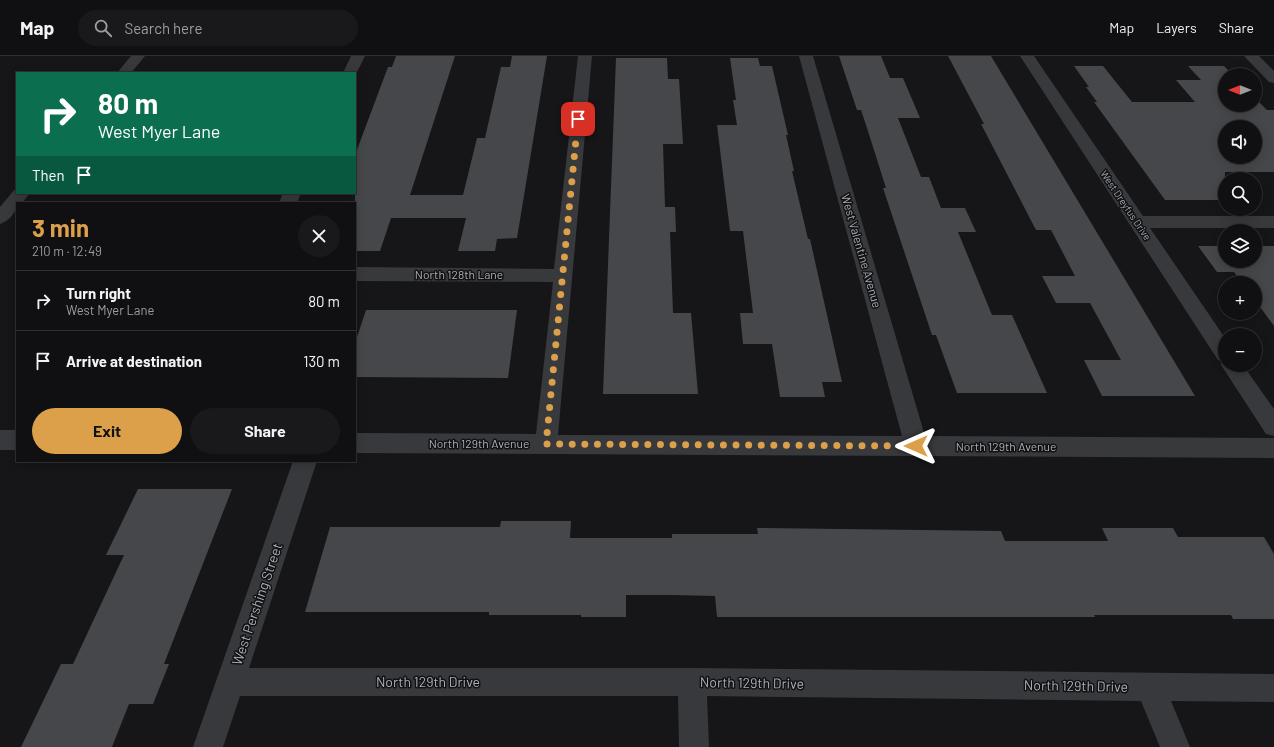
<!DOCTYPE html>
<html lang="en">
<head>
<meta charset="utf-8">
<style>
	:root { --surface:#101012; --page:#19191b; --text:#f1f3f6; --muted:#9c9d9f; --line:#303032; --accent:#dc9f4a }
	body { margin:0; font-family:Barlow,sans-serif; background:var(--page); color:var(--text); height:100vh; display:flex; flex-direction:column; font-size:15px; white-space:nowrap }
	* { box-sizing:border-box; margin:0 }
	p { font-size:13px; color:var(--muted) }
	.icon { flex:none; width:22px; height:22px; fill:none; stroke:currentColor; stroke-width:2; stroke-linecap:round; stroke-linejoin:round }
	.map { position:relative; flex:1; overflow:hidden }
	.panel { position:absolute; left:16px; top:146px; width:340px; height:260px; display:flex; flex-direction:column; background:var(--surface); border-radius:0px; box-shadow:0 2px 10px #0003,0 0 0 1px var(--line) }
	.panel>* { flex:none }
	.top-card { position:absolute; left:16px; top:16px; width:340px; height:122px; border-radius:0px; box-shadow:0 2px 10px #0003,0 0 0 1px var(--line); background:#0b6e4f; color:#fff; overflow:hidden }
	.needle { width:26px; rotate:270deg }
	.tools { position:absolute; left:1218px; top:12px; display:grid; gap:8px }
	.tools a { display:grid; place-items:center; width:44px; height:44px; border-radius:50%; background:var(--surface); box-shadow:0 2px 10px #0003,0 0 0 1px var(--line); font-size:20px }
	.pin { position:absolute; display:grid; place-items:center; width:34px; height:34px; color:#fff; margin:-17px; border-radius:8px; box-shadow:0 2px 6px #0006 }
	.me { position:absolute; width:44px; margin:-22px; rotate:270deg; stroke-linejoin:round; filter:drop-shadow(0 0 3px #0008) }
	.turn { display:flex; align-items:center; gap:14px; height:84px; padding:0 16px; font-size:18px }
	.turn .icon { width:52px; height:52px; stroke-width:2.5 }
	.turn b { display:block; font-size:28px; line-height:34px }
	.then { display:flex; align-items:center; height:38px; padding:0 16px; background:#0003; gap:8px; font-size:15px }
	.round { display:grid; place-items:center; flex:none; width:42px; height:42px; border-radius:21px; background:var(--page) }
	.headline { display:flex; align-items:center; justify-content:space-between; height:68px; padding:0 16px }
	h1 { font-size:24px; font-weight:700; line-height:30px; color:var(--accent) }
	.cta { display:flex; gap:8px; margin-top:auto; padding:8px 16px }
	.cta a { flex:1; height:46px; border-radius:24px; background:var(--accent); color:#111; font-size:16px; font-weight:700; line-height:46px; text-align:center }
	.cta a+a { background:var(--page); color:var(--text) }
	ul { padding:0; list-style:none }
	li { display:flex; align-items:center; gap:12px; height:60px; padding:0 16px; border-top:1px solid var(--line) }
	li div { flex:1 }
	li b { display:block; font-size:15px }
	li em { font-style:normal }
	header { display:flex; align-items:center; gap:24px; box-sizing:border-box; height:56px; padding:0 20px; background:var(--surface); border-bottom:1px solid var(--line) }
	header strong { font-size:19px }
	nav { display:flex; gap:22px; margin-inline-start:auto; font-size:14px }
	.search { width:280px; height:36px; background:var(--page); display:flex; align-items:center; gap:10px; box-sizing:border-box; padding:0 14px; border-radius:22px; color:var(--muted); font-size:15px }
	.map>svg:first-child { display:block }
	.building { fill:#45474a; fill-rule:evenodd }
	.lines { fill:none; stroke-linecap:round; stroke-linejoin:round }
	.minor { fill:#38393c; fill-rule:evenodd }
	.route { stroke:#dc9f4a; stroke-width:7; stroke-dasharray:0 12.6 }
	.labels { text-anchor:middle; stroke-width:3; stroke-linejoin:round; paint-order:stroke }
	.far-street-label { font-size:10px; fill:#aaafb6; stroke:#111113 }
	.street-label { font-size:12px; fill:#aaafb6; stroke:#111113 }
	.near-street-label { font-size:14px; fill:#aaafb6; stroke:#111113 }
</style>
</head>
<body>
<header>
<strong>Map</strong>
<div class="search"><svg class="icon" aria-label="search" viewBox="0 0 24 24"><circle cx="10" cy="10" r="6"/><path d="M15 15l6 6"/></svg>Search here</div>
<nav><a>Map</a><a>Layers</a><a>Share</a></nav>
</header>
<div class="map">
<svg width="1274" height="691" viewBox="0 0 1274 691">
	<rect width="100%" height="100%" fill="#161618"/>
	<path class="building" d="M 396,0 L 455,0 L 410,139 L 463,139 L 477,82 L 485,82 L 501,11 L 510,11 L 512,0 L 547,0 L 517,182 L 497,183 L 495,195 L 458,195 L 466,162 L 391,162 L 380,195 L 355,195 L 355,99 L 388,11 L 392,11 Z
		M 839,0 L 881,0 L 890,22 L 903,22 L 920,62 L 898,62 L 921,121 L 929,121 L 941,152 L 965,152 L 976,176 L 958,176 L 992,259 L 1012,259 L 1047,337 L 957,337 L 936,279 L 932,279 L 883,132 L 886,132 L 867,72 L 861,54 L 857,54 Z
		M 948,0 L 991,0 L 1195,340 L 1102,340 L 1084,304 L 1121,304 L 1090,247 L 1056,247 L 1042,220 L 1075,220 L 1051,174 L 1036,174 L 981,68 L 984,68 Z
		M 616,2 L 667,2 L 668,23 L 679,23 L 683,88 L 663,88 L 665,151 L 675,151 L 676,176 L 670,176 L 673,257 L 691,257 L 698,338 L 603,338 Z
		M 730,2 L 758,2 L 760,10 L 772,10 L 788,79 L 786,79 L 794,115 L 792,115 L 808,183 L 810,183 L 842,326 L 822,326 L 825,341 L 780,341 L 772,288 L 743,288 L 740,257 L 753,257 L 743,175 L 730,175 L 717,69 L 737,69 L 733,44 L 736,44 Z
		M 1074,10 L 1103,10 L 1132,46 L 1195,46 L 1176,24 L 1201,24 L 1188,10 L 1224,10 L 1233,19 L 1225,19 L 1225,49 L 1255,49 L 1255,42 L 1267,54 L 1274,54 L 1274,116 L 1225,116 L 1225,144 L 1165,144 L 1094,46 L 1097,46 L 1086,31 L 1089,31 ZM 1225,71 L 1255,71 L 1255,101 L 1225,101 Z
		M 1198,190 L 1225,190 L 1225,205 L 1255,205 L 1255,190 L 1274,190 L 1274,270 L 1255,244 L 1255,227 L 1242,227 L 1234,216 L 1217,216 Z
		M 366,254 L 517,254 L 508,322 L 355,321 L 355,287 Z
		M 138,433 L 232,433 L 164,608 L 169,608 L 153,648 L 129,648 L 112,691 L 21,691 L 61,608 L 73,608 L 124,499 L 106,499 Z
		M 501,465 L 571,465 L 570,482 L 672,482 L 672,478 L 758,478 L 757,472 L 1001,475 L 1005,485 L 1108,485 L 1102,472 L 1173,472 L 1178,481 L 1264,481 L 1274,498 L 1274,563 L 1233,563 L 1231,559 L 1094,559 L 1095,561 L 717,561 L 715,540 L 674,539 L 626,539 L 626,561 L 581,561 L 581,559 L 489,559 L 489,556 L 305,556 L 330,471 L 500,471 Z"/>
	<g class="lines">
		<path class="minor" d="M 131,0 L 145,0 L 131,17 L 117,17 Z
			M 351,0 L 365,0 L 355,20 L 355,17 L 343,17 Z
			M 578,0 L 592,0 L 558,379 L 902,380 L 799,0 L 813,0 L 925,380 L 1274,382 L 1274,402 L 355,397 L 355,377 L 536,378 L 553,226 L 355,225 L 355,211 L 554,213 Z
			M 1020,0 L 1034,0 L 1143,160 L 1274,160 L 1274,172 L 1150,172 L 1225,282 L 1225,309 L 1243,309 L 1274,353 L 1274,380 L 1266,378 L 1225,315 L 1221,309 L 1223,305 L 1218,304 Z
			M 1244,0 L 1259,0 L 1274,15 L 1274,27 L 1269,26 Z
			M 15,133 L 17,133 L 17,137 L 30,137 L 22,147 L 17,147 C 17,156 9,165 0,168 L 0,151 Z
			M 283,137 L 301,137 L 297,147 L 279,147 Z
			M 0,374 L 17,374 L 17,394 L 0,394 Z
			M 293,405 L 317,405 L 249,612 L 692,612 L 1274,618 L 1274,646 L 1171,645 L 1190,691 L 1160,691 L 1141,645 L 707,640 L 709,691 L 679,691 L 678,640 L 240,640 L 223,691 L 193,691 Z"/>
	</g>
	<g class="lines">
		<path class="route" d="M 578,63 L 546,388 L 916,390"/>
	</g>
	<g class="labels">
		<g class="far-street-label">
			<text transform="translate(1126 149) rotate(56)" y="4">West Dreyfus Drive</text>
		</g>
		<g class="street-label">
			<text transform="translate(861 195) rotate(74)" y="4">West Valentine Avenue</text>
			<text x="459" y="223">North 128th Lane</text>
			<text x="479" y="392">North 129th Avenue</text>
			<text x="1006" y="395">North 129th Avenue</text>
		</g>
		<g class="near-street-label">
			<text transform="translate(257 548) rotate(-71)" y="5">West Pershing Street</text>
			<text x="428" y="631">North 129th Drive</text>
			<text transform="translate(752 627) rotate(1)" y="5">North 129th Drive</text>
			<text transform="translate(1076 630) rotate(1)" y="5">North 129th Drive</text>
		</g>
	</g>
</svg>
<div class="tools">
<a><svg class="needle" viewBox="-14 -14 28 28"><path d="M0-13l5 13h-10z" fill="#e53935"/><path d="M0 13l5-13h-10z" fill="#9c9d9f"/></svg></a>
<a><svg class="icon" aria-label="sound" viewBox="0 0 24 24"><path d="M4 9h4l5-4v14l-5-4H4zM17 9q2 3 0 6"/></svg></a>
<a><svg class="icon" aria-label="search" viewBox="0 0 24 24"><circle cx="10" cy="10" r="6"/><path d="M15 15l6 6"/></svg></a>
<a><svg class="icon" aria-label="layers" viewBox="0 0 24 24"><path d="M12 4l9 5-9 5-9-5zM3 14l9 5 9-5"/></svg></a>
<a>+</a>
<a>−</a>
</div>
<div class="pin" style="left:578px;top:63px;background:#d93025"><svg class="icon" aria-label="arrive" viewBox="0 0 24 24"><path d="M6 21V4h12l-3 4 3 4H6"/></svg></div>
<svg class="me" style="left:916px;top:390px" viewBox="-20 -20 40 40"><path d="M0-17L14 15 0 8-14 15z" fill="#dc9f4a" stroke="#fff" stroke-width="4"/></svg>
<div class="top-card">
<div class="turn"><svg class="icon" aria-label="right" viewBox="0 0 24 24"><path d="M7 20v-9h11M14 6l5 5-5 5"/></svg><div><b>80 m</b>West Myer Lane</div></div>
<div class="then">Then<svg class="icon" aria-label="arrive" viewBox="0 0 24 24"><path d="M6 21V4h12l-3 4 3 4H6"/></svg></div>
</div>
<section class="panel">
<div class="headline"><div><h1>3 min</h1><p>210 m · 12:49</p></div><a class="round"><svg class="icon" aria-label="close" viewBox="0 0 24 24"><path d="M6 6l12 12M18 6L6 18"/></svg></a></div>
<ul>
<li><svg class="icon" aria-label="right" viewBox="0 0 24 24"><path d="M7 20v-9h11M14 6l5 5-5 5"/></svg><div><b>Turn right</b><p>West Myer Lane</p></div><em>80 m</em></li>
<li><svg class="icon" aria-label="arrive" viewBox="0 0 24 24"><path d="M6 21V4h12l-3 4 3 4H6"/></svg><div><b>Arrive at destination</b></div><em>130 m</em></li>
</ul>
<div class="cta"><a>Exit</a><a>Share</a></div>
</section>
</div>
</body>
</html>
